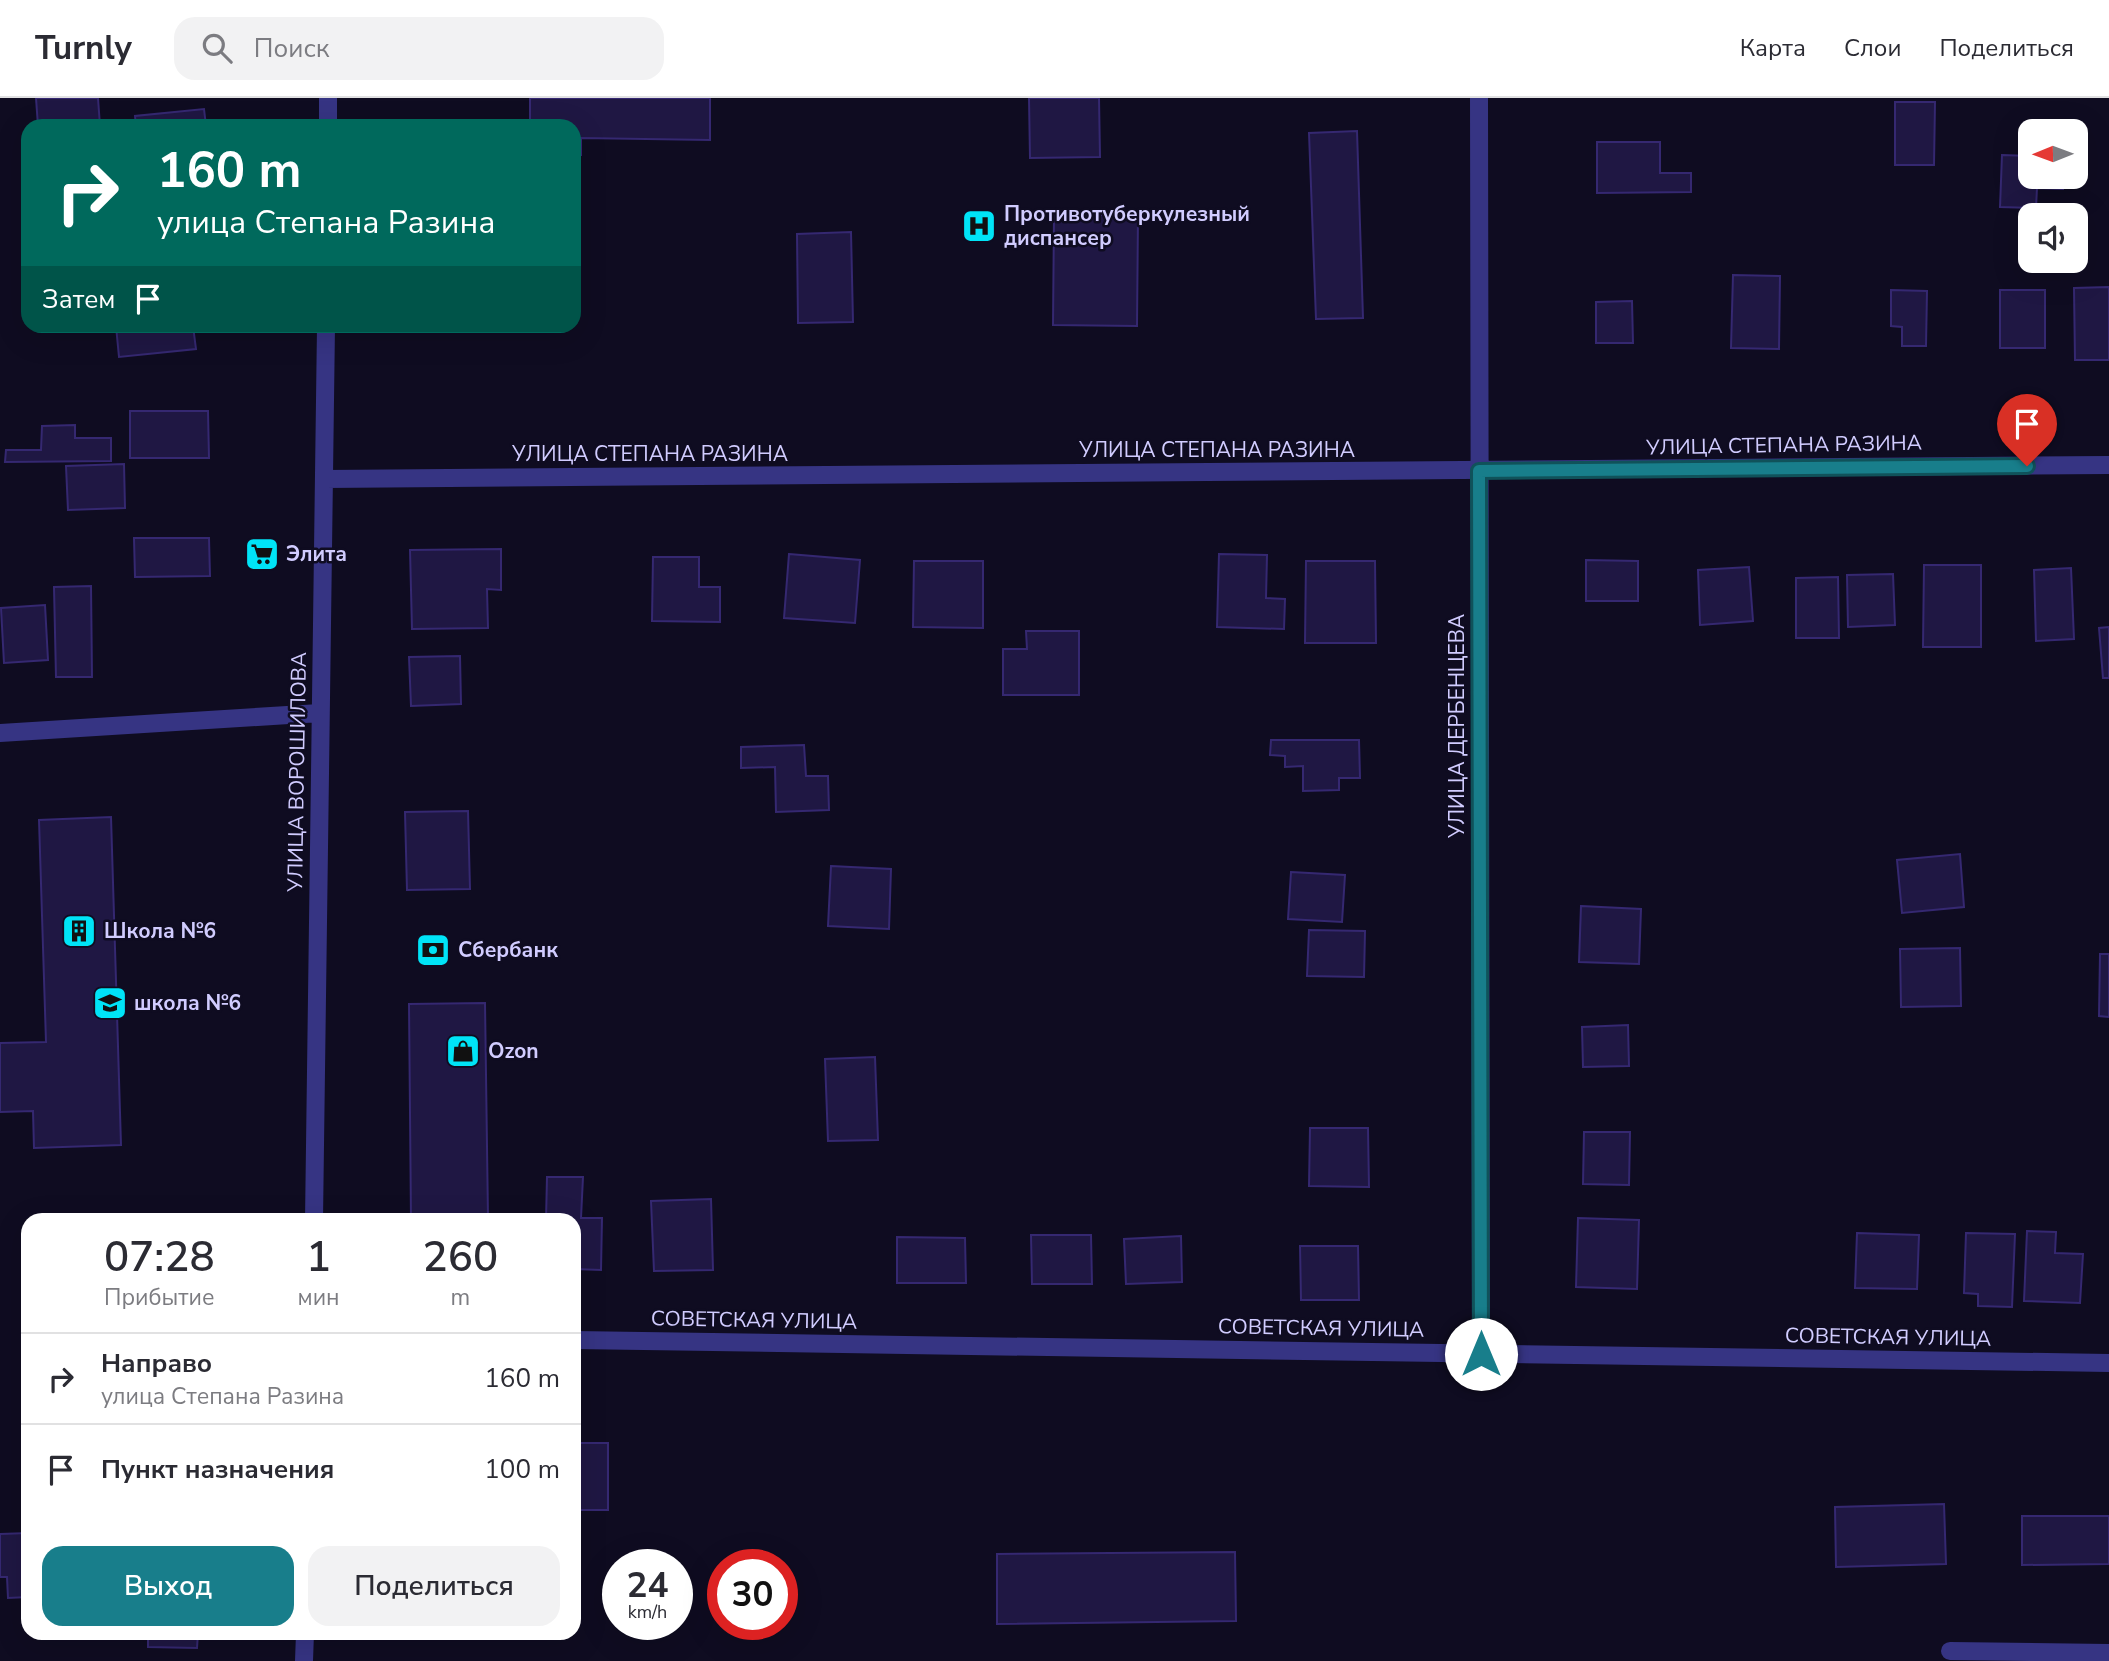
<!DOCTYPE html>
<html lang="ru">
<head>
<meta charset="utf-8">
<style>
	:root { --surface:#fff; --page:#f2f2f3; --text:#2b2b33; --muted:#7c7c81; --line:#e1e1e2; --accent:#187e8b }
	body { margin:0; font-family:"Nunito Sans",sans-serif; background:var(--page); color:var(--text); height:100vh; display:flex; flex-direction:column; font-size:26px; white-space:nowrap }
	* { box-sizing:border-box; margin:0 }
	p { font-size:23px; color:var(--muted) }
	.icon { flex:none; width:38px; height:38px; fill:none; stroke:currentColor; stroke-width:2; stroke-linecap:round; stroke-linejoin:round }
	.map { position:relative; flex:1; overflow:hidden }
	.details { position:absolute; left:21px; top:1115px; width:560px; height:427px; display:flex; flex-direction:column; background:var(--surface); border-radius:21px; box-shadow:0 7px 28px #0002 }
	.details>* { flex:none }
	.top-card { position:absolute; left:21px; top:21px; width:560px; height:214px; border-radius:21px; box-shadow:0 7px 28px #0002; background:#00695c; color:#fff; overflow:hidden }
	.needle { width:46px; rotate:269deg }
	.controls { position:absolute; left:2018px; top:21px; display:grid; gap:14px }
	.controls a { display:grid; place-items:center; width:70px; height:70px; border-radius:14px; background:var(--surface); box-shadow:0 7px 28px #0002; font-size:35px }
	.speed { position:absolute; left:602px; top:1451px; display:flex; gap:14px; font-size:35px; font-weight:700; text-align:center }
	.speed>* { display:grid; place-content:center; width:91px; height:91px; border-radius:50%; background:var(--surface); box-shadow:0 7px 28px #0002; line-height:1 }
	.speed small { font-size:18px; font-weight:400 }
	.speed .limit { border:10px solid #d22; background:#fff; color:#111 }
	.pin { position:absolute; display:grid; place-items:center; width:60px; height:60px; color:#fff; margin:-72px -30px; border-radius:50% 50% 50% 0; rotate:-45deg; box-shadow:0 0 7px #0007 }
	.pin .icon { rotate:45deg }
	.me { position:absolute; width:77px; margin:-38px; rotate:0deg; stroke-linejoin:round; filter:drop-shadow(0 0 5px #0008) }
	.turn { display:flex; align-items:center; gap:24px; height:147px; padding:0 21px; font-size:32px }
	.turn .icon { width:91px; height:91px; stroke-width:2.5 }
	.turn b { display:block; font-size:49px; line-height:60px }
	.then { display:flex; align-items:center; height:66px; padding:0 21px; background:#0003; gap:14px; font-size:26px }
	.eta { display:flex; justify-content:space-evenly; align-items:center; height:119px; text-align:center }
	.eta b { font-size:42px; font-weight:600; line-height:49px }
	.cta { display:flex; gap:14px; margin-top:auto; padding:14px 21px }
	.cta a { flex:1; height:80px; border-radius:21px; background:var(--accent); color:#fff; font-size:28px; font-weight:600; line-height:80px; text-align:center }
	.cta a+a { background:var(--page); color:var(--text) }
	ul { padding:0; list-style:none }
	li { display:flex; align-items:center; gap:21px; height:91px; padding:0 21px; border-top:2px solid var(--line) }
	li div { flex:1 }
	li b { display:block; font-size:26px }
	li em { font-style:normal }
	header { display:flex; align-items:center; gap:42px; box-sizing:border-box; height:98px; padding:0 35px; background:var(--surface); border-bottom:2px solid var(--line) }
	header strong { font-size:33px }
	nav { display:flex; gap:38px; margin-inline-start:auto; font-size:24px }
	.search { width:490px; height:63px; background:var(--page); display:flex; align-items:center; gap:18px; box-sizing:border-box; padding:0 24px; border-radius:21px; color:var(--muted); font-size:26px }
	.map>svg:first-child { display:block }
	.building { fill:#1f1743; stroke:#352871; stroke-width:2 }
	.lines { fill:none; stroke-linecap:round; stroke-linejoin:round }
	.minor { stroke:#363483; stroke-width:18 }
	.route-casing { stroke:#10525a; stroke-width:18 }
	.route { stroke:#187e8b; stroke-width:12 }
	.labels { text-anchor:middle; stroke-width:5; stroke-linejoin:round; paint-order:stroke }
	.poi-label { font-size:21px; font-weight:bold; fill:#d1ccff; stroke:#0f0c21; text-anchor:start }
	.street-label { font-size:21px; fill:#d1ccff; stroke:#0f0c21 }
</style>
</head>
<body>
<header>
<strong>Turnly</strong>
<div class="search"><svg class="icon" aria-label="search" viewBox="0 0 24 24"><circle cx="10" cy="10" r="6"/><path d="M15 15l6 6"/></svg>Поиск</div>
<nav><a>Карта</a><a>Слои</a><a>Поделиться</a></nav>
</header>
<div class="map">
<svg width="2109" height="1563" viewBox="0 0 2109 1563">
	<rect width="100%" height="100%" fill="#0f0c21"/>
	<path class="building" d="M 36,0 L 98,0 L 100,28 L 38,28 Z
		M 530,0 L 710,0 L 710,42 L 581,40 L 581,57 L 574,57 L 574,28 L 530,28 Z
		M 1029,0 L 1099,0 L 1100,59 L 1030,60 Z
		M 1895,4 L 1935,4 L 1934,67 L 1895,67 Z
		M 204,11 L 206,28 L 136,28 L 135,18 Z
		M 1357,33 L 1363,220 L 1316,221 L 1309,35 Z
		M 1597,44 L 1660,44 L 1660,75 L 1691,75 L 1691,94 L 1597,95 Z
		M 2002,57 L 2030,58 L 2030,79 L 2064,79 L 2063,91 L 2037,90 L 2036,110 L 2000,109 Z
		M 1054,117 L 1138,117 L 1137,228 L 1053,227 Z
		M 851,134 L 853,224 L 798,225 L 797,136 Z
		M 1733,177 L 1780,178 L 1779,251 L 1731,250 Z
		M 2109,189 L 2109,262 L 2075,262 L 2074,190 Z
		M 1891,192 L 1927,193 L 1926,248 L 1902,248 L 1902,229 L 1891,228 Z
		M 2000,192 L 2045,192 L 2045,250 L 2000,250 Z
		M 1632,203 L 1633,245 L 1596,245 L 1596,204 Z
		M 116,228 L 193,228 L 196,251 L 119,259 Z
		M 130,313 L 208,313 L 209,360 L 130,360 Z
		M 75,327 L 75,340 L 111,340 L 111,363 L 5,364 L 6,352 L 41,352 L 42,328 Z
		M 124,366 L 125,410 L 68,412 L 66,368 Z
		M 134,440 L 209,440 L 210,478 L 135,479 Z
		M 501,451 L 501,492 L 487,491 L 488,530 L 412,531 L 410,452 Z
		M 789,456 L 860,462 L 855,525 L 784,520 Z
		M 1219,456 L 1267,457 L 1266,500 L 1285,501 L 1284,531 L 1217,529 Z
		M 653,459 L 699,459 L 699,489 L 720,489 L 720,524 L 652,523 Z
		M 1586,462 L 1638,463 L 1638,503 L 1586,503 Z
		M 914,463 L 983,463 L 983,530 L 913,529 Z
		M 1306,463 L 1375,463 L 1376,545 L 1305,545 Z
		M 1924,467 L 1981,467 L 1981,549 L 1923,549 Z
		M 1749,469 L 1753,523 L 1700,527 L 1698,472 Z
		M 2071,470 L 2074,541 L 2036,543 L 2034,472 Z
		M 1893,476 L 1895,527 L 1848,529 L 1847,477 Z
		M 1838,479 L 1839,540 L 1796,540 L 1796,480 Z
		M 91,488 L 92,579 L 56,579 L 54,489 Z
		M 45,507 L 48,562 L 4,565 L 1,510 Z
		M 2109,529 L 2109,580 L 2103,580 L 2099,530 Z
		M 1026,533 L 1079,533 L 1079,597 L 1003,597 L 1003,551 L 1027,551 Z
		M 460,558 L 461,606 L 411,608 L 409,559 Z
		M 1271,642 L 1359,642 L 1360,680 L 1339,680 L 1339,692 L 1303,693 L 1303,668 L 1285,669 L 1285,658 L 1270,657 Z
		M 804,647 L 806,678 L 828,678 L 829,712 L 776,714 L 775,669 L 741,670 L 741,649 Z
		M 468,713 L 470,791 L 407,792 L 405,714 Z
		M 111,719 L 121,1047 L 34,1050 L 33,1013 L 0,1014 L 0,945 L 46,944 L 39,722 Z
		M 1960,756 L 1964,809 L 1902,815 L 1897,762 Z
		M 831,768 L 891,771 L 889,831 L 828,828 Z
		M 1291,774 L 1345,777 L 1342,824 L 1288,821 Z
		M 1581,808 L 1641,811 L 1639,866 L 1579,864 Z
		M 1309,832 L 1365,833 L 1364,879 L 1307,878 Z
		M 1960,850 L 1961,908 L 1901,909 L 1900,851 Z
		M 2100,856 L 2109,856 L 2109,919 L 2099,918 Z
		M 485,905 L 488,1120 L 503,1122 L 411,1122 L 409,906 Z
		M 1628,927 L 1629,968 L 1583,969 L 1582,929 Z
		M 875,959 L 878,1042 L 828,1043 L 825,961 Z
		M 1310,1030 L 1368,1030 L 1369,1089 L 1309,1088 Z
		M 1584,1034 L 1630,1034 L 1629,1087 L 1583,1086 Z
		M 547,1079 L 583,1079 L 581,1120 L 602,1120 L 601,1172 L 574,1171 L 574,1122 L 546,1122 Z
		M 711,1101 L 713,1172 L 654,1173 L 651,1103 Z
		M 1578,1120 L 1639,1122 L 1637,1191 L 1576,1189 Z
		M 2027,1133 L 2056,1134 L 2055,1155 L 2083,1156 L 2080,1205 L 2024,1203 Z
		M 1857,1135 L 1919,1137 L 1917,1191 L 1855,1190 Z
		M 1966,1135 L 2015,1136 L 2012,1209 L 1978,1208 L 1978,1196 L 1964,1195 Z
		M 1031,1137 L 1091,1137 L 1092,1186 L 1032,1186 Z
		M 1181,1138 L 1182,1184 L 1126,1186 L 1124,1141 Z
		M 897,1139 L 965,1140 L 966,1185 L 897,1185 Z
		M 1300,1148 L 1358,1148 L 1359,1202 L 1301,1202 Z
		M 574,1345 L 608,1345 L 608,1412 L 574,1412 Z
		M 1944,1406 L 1946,1466 L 1836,1469 L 1835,1409 Z
		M 2022,1418 L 2109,1418 L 2109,1466 L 2022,1467 Z
		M 28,1435 L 28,1499 L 8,1500 L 7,1479 L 0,1479 L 0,1436 Z
		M 1235,1454 L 1236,1523 L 997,1526 L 997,1456 Z
		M 148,1535 L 198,1535 L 197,1550 L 148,1549 Z"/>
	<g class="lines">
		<path class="minor" d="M 1479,0 L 1481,1256
			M 328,28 L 328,0
			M 325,381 L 2109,367
			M 0,635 L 320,615
			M 314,1122 L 326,228
			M 574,1242 L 2109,1265
			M 1950,1553 L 2109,1555
			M 304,1563 L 305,1535"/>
	</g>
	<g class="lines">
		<g class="route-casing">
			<path id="route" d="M 1481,1256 L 1479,373 L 2027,368"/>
		</g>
		<use href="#route" class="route"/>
	</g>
	<defs>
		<g id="hospital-square" transform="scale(1.75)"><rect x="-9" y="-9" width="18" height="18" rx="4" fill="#00e4f7" stroke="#0f0c21"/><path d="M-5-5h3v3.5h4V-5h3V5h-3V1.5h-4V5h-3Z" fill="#111"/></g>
		<g id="supermarket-square" transform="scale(1.75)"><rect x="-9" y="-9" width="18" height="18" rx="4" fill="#00e4f7" stroke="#0f0c21"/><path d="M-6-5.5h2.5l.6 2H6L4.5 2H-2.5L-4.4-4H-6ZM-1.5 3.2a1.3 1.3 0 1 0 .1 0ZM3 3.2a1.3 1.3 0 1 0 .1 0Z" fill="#111"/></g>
		<g id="building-square" transform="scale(1.75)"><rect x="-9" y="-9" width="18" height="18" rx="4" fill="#00e4f7" stroke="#0f0c21"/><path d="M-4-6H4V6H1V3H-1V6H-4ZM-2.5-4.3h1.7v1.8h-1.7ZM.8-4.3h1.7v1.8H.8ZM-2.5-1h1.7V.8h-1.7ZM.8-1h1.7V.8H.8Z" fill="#111"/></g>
		<g id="bank-square" transform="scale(1.75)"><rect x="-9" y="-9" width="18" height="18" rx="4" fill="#00e4f7" stroke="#0f0c21"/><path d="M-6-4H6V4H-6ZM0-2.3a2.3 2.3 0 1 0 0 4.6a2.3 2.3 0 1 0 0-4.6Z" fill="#111"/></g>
		<g id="school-square" transform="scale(1.75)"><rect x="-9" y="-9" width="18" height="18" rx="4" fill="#00e4f7" stroke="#0f0c21"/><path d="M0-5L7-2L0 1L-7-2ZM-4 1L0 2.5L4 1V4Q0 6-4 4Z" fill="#111"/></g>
		<g id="shop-square" transform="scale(1.75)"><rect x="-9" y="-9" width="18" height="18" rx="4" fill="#00e4f7" stroke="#0f0c21"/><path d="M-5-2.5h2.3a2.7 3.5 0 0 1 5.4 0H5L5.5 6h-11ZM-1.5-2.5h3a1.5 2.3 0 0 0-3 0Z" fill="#111"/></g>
	</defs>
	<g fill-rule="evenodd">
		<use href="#hospital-square" x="979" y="128"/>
		<use href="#supermarket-square" x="262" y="456"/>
		<use href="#building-square" x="79" y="833"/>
		<use href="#bank-square" x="433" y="852"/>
		<use href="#school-square" x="110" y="905"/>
		<use href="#shop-square" x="463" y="953"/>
	</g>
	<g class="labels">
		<g class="poi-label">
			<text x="1004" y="123">Противотуберкулезный<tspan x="1004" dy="24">диспансер</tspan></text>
			<text x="286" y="463">Элита</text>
			<text x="104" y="840">Школа №6</text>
			<text x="458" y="859">Сбербанк</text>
			<text x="134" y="912">школа №6</text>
			<text x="488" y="960">Ozon</text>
		</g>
		<g class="street-label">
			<text transform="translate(1784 347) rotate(-1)" y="7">УЛИЦА СТЕПАНА РАЗИНА</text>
			<text x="1217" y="359">УЛИЦА СТЕПАНА РАЗИНА</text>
			<text x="650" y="363">УЛИЦА СТЕПАНА РАЗИНА</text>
			<text transform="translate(1457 628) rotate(-90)" y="7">УЛИЦА ДЕРБЕНЦЕВА</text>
			<text transform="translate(297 674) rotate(-89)" y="7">УЛИЦА ВОРОШИЛОВА</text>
			<text transform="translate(754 1222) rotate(1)" y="7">СОВЕТСКАЯ УЛИЦА</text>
			<text transform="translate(1321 1230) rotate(1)" y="7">СОВЕТСКАЯ УЛИЦА</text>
			<text transform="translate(1888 1239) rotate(1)" y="7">СОВЕТСКАЯ УЛИЦА</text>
		</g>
	</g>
</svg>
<div class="controls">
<a><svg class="needle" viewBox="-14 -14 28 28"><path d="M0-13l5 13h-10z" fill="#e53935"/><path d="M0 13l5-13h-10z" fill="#7c7c81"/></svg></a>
<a><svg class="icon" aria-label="sound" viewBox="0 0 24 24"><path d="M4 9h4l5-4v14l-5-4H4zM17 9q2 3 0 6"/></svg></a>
</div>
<div class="speed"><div>24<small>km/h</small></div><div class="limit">30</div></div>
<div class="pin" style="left:2027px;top:368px;background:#d93025"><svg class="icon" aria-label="arrive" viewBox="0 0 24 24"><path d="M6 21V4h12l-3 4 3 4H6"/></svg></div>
<svg class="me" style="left:1481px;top:1256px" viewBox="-20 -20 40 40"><circle r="19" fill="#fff"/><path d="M0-13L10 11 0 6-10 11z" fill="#187e8b"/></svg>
<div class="top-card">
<div class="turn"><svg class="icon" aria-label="right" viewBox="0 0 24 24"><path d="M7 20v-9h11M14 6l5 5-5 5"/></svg><div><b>160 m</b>улица Степана Разина</div></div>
<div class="then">Затем<svg class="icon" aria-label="arrive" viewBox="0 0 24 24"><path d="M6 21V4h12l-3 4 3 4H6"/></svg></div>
</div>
<section class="details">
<div class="eta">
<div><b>07:28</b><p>Прибытие</p></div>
<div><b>1</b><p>мин</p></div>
<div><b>260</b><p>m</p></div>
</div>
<ul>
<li><svg class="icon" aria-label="right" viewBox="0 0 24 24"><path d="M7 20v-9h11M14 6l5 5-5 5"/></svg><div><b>Направо</b><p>улица Степана Разина</p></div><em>160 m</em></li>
<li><svg class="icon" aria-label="arrive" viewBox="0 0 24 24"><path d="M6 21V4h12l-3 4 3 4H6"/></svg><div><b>Пункт назначения</b></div><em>100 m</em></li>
</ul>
<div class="cta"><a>Выход</a><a>Поделиться</a></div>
</section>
</div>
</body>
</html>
